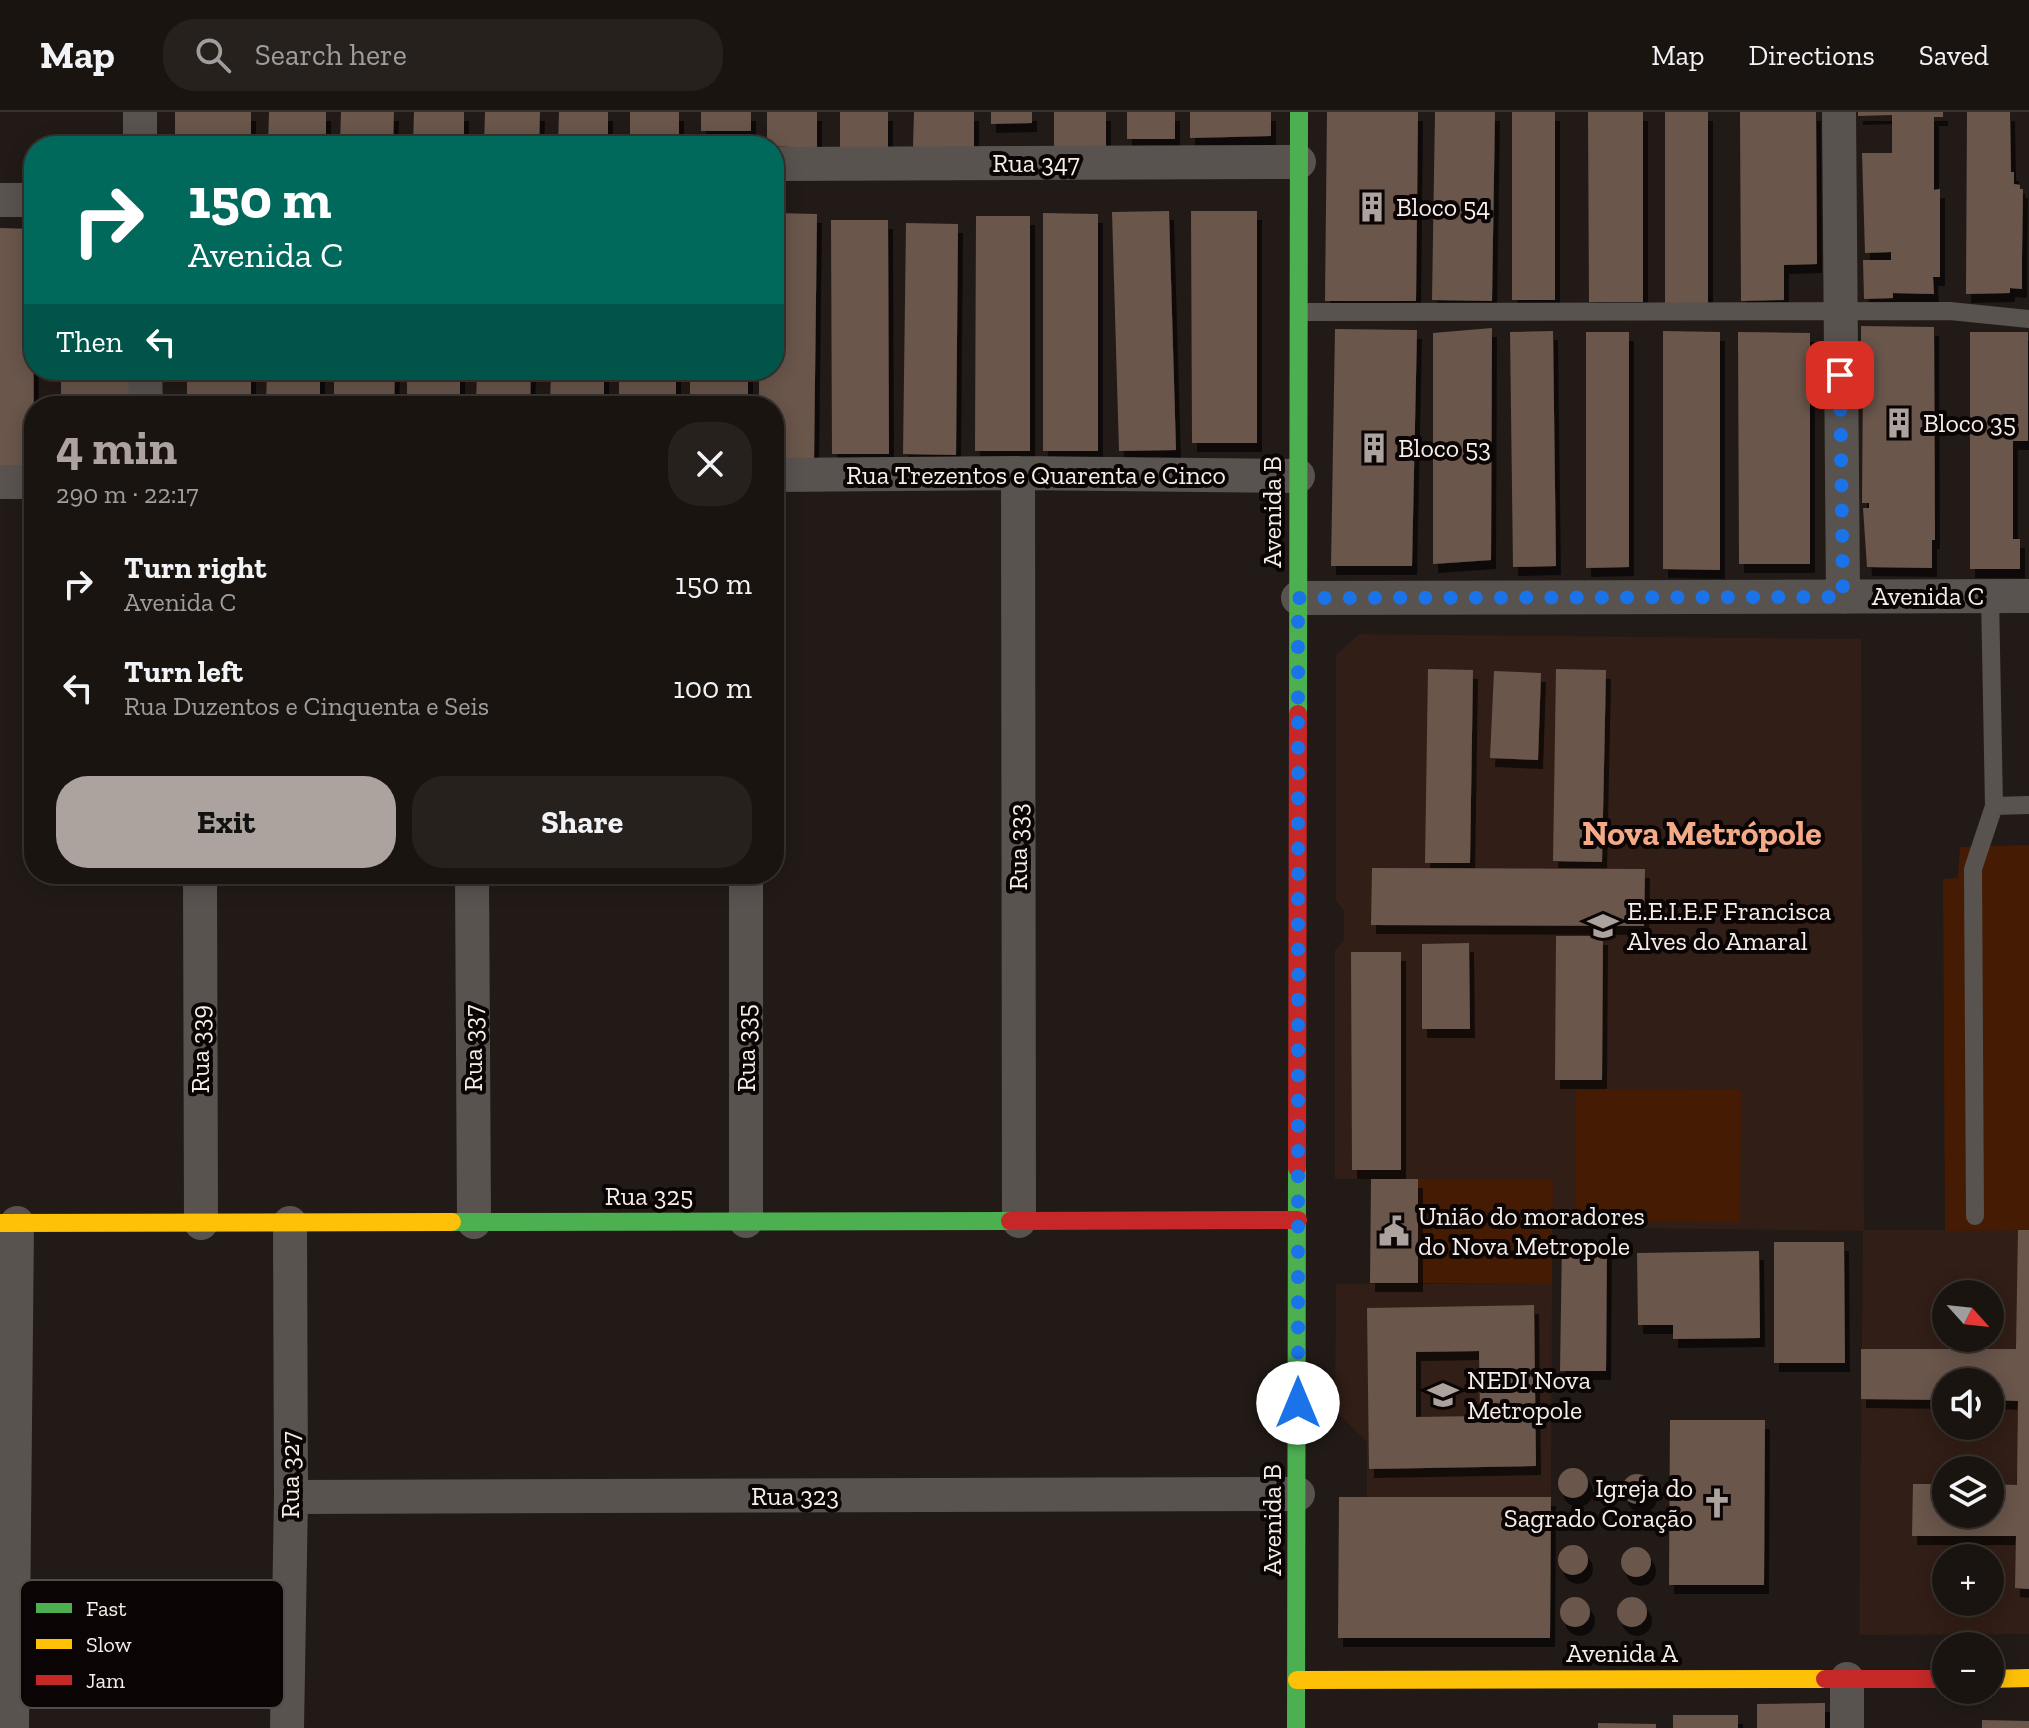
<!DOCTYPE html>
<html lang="en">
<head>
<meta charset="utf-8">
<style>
	:root { --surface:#1a1410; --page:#27211e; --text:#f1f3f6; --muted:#9f9e9f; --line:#383330; --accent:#aca39f }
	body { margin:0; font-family:"Zilla Slab",serif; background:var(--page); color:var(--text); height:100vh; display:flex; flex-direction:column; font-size:30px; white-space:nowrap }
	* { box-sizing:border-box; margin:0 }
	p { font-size:26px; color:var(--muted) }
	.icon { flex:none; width:44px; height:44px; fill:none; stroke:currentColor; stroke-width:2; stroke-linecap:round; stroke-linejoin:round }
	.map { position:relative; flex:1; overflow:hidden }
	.details { position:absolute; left:24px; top:284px; width:760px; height:488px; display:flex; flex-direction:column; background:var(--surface); border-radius:32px; box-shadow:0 4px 20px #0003,0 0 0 2px var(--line) }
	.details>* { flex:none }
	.hud { position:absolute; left:24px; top:24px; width:760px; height:244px; border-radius:32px; box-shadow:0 4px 20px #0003,0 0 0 2px var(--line); background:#00695c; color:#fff; overflow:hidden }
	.needle { width:52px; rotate:117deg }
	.buttons { position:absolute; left:1932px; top:1168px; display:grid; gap:16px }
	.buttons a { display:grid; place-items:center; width:72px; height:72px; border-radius:50%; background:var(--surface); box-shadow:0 4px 20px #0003,0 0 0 2px var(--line); font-size:40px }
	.pin { position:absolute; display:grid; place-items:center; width:68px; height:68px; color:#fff; margin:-34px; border-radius:16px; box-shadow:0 4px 12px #0006 }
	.me { position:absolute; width:88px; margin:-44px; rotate:0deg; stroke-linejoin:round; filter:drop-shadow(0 0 6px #0008) }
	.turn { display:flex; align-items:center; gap:28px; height:168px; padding:0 32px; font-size:36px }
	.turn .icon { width:104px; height:104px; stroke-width:2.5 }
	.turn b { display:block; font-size:56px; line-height:68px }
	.then { display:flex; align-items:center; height:76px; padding:0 32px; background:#0003; gap:16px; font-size:30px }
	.round { display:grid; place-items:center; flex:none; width:84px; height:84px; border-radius:32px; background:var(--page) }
	.head { display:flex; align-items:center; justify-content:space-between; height:136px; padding:0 32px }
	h1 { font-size:48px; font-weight:800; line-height:60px; color:var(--accent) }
	.button { display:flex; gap:16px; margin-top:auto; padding:16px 32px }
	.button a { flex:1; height:92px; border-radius:32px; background:var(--accent); color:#111; font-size:32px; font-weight:800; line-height:92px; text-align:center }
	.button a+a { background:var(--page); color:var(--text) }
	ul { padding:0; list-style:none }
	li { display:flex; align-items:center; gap:24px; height:104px; padding:0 32px }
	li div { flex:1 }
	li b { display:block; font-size:30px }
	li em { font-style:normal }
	header { display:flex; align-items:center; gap:48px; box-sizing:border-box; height:112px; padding:0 40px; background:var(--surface); border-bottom:2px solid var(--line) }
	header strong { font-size:38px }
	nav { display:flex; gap:44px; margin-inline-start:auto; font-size:28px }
	.search { width:560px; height:72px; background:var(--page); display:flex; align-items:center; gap:20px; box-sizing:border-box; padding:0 28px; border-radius:32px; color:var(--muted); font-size:30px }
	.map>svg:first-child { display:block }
	.built { fill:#311e16; fill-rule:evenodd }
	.green { fill:#451b04 }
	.building { fill:#6a564c; fill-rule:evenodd; filter:url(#shadow) }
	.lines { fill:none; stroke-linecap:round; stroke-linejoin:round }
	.lane { stroke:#595350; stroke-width:18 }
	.street { stroke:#595350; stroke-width:34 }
	.fast { stroke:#4caf50; stroke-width:18 }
	.slow { stroke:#ffc107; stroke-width:18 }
	.jam { stroke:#c62828; stroke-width:18 }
	.route { stroke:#1a73e8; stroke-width:14; stroke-dasharray:0 25.2 }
	.labels { text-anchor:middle; stroke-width:8; stroke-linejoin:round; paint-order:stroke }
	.street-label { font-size:26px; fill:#f7ede9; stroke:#0a0504 }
	.poi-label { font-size:26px; fill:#f7ede9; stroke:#0a0504; text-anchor:start }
	.district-label { font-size:34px; font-weight:bold; fill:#f4aa87; stroke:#0a0504 }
	.key { fill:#0a0504; stroke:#514b49; stroke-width:2 }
	.key-label { font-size:22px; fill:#f7ede9 }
</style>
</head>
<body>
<header>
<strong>Map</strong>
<div class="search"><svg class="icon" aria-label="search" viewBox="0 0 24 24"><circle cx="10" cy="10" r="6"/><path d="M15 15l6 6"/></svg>Search here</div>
<nav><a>Map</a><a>Directions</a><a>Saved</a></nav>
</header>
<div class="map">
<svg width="2029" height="1616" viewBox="0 0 2029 1616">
	<defs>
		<filter id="shadow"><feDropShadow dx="5" dy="9" stdDeviation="0" flood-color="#0009"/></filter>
	</defs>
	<rect width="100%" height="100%" fill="#221a16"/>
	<path class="built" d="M 1359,522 L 1861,527 L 1864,1118 L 2029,1118 L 2029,1522 L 1859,1523 L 1863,1119 L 1553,1115 L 1553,1067 L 1335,1067 L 1335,838 L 1344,829 L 1344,799 L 1336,789 L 1336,543 ZM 1946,1182 L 1990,1182 L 1990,1226 L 1946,1226 ZM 1946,1270 L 1990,1270 L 1990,1314 L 1946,1314 ZM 1946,1358 L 1990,1358 L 1990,1402 L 1946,1402 ZM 1946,1446 L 1990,1446 L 1990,1490 L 1946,1490 Z
		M 1336,1172 L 1552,1172 L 1551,1385 L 1367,1385 L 1367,1330 L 1335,1298 Z"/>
	<path class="green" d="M 2029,733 L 2029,1118 L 1945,1119 L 1943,767 L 1958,766 L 1960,735 Z
		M 1576,977 L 1741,978 L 1740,1110 L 1575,1109 Z
		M 1418,1067 L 1553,1067 L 1552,1172 L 1418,1171 Z"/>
	<path class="building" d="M 175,0 L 251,0 L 251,34 L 175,34 Z
		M 269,0 L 326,0 L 326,34 L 268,34 Z
		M 341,0 L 394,0 L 393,33 L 340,32 Z
		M 414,0 L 464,0 L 464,34 L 413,34 Z
		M 485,0 L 540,0 L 539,34 L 484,34 Z
		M 559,0 L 608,0 L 608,34 L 558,34 Z
		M 630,0 L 679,0 L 679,34 L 630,34 Z
		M 701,0 L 751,0 L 751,19 L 701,19 Z
		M 767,0 L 817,0 L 817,36 L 767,34 Z
		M 840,0 L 888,0 L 888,42 L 840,42 Z
		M 914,0 L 974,0 L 974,36 L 913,35 Z
		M 991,0 L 1032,0 L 1032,11 L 991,12 Z
		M 1054,0 L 1106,0 L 1106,38 L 1054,38 Z
		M 1127,0 L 1175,0 L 1175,27 L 1127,27 Z
		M 1190,0 L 1271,0 L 1271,24 L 1190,26 Z
		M 1327,0 L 1418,0 L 1416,189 L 1325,189 Z
		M 1435,0 L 1495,0 L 1492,189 L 1432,188 Z
		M 1512,0 L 1555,0 L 1555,188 L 1512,188 Z
		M 1588,0 L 1643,0 L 1643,190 L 1589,190 Z
		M 1665,0 L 1708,0 L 1708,191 L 1665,191 Z
		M 1740,0 L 1816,0 L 1817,152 L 1784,153 L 1784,188 L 1741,189 Z
		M 1858,0 L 1943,0 L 1943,5 L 1934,5 L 1934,78 L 1940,77 L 1940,165 L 1933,165 L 1934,182 L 1893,181 L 1893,186 L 1864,187 L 1863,148 L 1891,148 L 1891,140 L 1865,141 L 1862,41 L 1892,41 L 1892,3 L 1858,4 Z
		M 1967,0 L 2010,0 L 2011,60 L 2014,60 L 2014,72 L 2020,73 L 2020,77 L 2023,77 L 2022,143 L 2022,177 L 2010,176 L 2010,181 L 1966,182 Z
		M 1169,99 L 1176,338 L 1119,339 L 1112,100 Z
		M 1191,99 L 1257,99 L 1257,331 L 1192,331 Z
		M 774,101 L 817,102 L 814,349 L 774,349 L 774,294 L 759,294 L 759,258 L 774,258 Z
		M 1043,101 L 1098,102 L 1098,339 L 1043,339 Z
		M 976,104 L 1030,104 L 1030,339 L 975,339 Z
		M 831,108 L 888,108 L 889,342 L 832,342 Z
		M 906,111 L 958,112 L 956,343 L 903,342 Z
		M 0,116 L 33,117 L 34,361 L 0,360 Z
		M 1861,214 L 1934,215 L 1935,428 L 1932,428 L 1932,456 L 1867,455 L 1863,396 L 1869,396 L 1869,391 L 1862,391 L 1863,260 L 1861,260 Z
		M 1492,216 L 1491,448 L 1433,452 L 1433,221 Z
		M 1335,217 L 1417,218 L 1412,454 L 1331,454 Z
		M 1553,219 L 1556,454 L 1513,455 L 1510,220 Z
		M 1663,219 L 1720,220 L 1720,458 L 1663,457 Z
		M 1586,220 L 1629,220 L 1629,455 L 1586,456 Z
		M 1738,220 L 1810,221 L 1810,452 L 1739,452 Z
		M 1970,220 L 2028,220 L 2028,329 L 2013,329 L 2013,427 L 2020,427 L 2020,457 L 1970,457 Z
		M 61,258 L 141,258 L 142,294 L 61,294 Z
		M 187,258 L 251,258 L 251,294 L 187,294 Z
		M 267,258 L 320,258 L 320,294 L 266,294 Z
		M 334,258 L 395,258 L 394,294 L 334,294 Z
		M 407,258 L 460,258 L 460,294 L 407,294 Z
		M 477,258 L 531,258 L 530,294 L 476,294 Z
		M 551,258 L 604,258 L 604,294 L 550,294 Z
		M 619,258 L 676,258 L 676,294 L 619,294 Z
		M 690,258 L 748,258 L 748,294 L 690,294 Z
		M 1428,557 L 1473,558 L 1470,751 L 1425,751 Z
		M 1556,557 L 1606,558 L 1602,750 L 1553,749 Z
		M 1494,559 L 1541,561 L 1538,648 L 1490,646 Z
		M 1372,756 L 1645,757 L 1644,814 L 1371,813 Z
		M 1556,824 L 1603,824 L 1602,968 L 1555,968 Z
		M 1469,831 L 1470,917 L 1422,917 L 1422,832 Z
		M 1351,840 L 1401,840 L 1401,1058 L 1352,1058 Z
		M 1371,1067 L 1418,1067 L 1418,1171 L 1370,1171 Z
		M 2018,1118 L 2029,1118 L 2029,1477 L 2015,1476 L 2016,1424 L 1912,1424 L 1913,1372 L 1946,1372 L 1946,1402 L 1990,1402 L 1990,1372 L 2017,1373 L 2018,1289 L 1990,1288 L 1990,1270 L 1946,1270 L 1946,1288 L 1861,1287 L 1861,1237 L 2016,1237 Z
		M 1562,1128 L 1607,1129 L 1606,1259 L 1560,1259 Z
		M 1774,1130 L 1844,1130 L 1845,1251 L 1774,1251 Z
		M 1759,1139 L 1760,1226 L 1673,1227 L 1673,1213 L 1638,1213 L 1637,1141 Z
		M 1534,1193 L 1536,1354 L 1369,1357 L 1367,1196 ZM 1479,1239 L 1480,1304 L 1416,1305 L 1416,1240 Z
		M 1670,1308 L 1765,1308 L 1764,1473 L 1669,1473 Z
		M1558 1371a15 15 0 1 1 30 0a15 15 0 1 1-30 0Z
		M1622 1377a15 15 0 1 1 30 0a15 15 0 1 1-30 0Z
		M 1339,1385 L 1551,1385 L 1550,1526 L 1338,1526 Z
		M1558 1448a15 15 0 1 1 30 0a15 15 0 1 1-30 0Z
		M1621 1450a15 15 0 1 1 30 0a15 15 0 1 1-30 0Z
		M1617 1500a15 15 0 1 1 30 0a15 15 0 1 1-30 0Z
		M1560 1500a15 15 0 1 1 30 0a15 15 0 1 1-30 0Z
		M 1825,1591 L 1825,1616 L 1757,1616 L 1757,1592 Z
		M 1673,1603 L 1738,1603 L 1738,1616 L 1673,1616 Z
		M 1982,1608 L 2029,1609 L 2029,1616 L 1982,1616 Z
		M 1598,1611 L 1656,1612 L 1656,1616 L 1598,1616 Z"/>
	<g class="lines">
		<path class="lane" d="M 1299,200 L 1950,199 L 2029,207
			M 1994,694 L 2029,693
			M 1975,1104 L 1973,757 L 1994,694 L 1990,484"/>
		<path class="street" d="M 140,0 L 140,34
			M 1839,0 L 1843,485
			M 774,52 L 1299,50
			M 0,88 L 34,88
			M 145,258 L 146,294
			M 1018,361 L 1019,1109
			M 774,363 L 1018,361 L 1298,364
			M 0,370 L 34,370
			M 1298,486 L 2029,484
			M 200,762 L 201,1111
			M 472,762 L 474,1110
			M 746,762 L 746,1109
			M 291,1385 L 1298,1382
			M 1847,1567 L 1847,1616
			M 12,1616 L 17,1111
			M 287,1616 L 291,1385 L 290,1111"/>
		<path class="fast" d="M 1298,602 L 1299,0
			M 452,1110 L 1010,1109
			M 1296,1616 L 1297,1056"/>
		<path class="slow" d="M 0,1111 L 452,1110
			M 1990,1567 L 2029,1566
			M 1297,1568 L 1825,1567"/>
		<path class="jam" d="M 1297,1056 L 1298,602
			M 1010,1109 L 1298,1108
			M 1825,1567 L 1946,1567"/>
	</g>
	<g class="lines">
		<path class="route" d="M 1298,1291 L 1298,486 L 1843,485 L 1840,263"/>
	</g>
	<defs>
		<g id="building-bare" transform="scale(2.4)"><path d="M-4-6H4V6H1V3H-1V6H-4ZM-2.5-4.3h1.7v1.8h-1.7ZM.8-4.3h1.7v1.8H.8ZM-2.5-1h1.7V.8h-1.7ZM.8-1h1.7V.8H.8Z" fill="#aca39f" stroke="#0a0504" stroke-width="2.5" paint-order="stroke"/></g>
		<g id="school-bare" transform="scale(2.4)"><path d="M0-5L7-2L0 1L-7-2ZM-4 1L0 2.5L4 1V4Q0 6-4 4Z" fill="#aca39f" stroke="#0a0504" stroke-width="2.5" paint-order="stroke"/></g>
		<g id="civic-bare" transform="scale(2.4)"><path d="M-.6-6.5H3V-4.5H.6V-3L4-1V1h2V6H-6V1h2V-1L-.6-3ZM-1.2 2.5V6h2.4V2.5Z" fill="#aca39f" stroke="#0a0504" stroke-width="2.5" paint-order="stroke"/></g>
		<g id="church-bare" transform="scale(2.4)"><path d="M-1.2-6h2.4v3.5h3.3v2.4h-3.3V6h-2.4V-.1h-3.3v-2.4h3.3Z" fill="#aca39f" stroke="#0a0504" stroke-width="2.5" paint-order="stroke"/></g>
	</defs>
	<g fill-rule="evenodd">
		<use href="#building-bare" x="1372" y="95"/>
		<use href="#building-bare" x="1899" y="311"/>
		<use href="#building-bare" x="1374" y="336"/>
		<use href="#school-bare" x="1603" y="814"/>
		<use href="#civic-bare" x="1394" y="1119"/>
		<use href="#school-bare" x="1443" y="1283"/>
		<use href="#church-bare" x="1717" y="1391"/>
	</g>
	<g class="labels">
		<g class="street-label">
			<text x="1036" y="60">Rua 347</text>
			<text x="1036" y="372">Rua Trezentos e Quarenta e Cinco</text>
			<text transform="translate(1272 400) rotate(-90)" y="9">Avenida B</text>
			<text x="1928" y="493">Avenida C</text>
			<text transform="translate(1018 735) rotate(-90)" y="9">Rua 333</text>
			<text transform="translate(473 936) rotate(-90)" y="9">Rua 337</text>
			<text transform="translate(746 936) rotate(-90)" y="9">Rua 335</text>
			<text transform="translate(200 937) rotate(-90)" y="9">Rua 339</text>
			<text x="649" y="1093">Rua 325</text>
			<text transform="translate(290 1363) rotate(-90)" y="9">Rua 327</text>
			<text x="795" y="1393">Rua 323</text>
			<text transform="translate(1272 1408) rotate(-90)" y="9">Avenida B</text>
			<text x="1622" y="1550">Avenida A</text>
		</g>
		<g class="poi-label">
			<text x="1396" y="104">Bloco 54</text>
			<text x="1923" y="320">Bloco 35</text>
			<text x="1398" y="345">Bloco 53</text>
			<text x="1627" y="808">E.E.I.E.F Francisca<tspan x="1627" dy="30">Alves do Amaral</tspan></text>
			<text x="1418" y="1113">União do moradores<tspan x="1418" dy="30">do Nova Metropole</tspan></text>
			<text x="1467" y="1277">NEDI Nova<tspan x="1467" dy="30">Metropole</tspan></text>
			<text x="1693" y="1385" text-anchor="end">Igreja do<tspan x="1693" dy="30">Sagrado Coração</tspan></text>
		</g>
		<g class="district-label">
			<text x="1702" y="733">Nova Metrópole</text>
		</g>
	</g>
	<rect x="20" y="1468" width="264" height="128" rx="12" class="key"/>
	<rect x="36" y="1491" width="36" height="10" fill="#4caf50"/>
	<rect x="36" y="1527" width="36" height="10" fill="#ffc107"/>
	<rect x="36" y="1563" width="36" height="10" fill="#c62828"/>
	<g class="key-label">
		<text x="86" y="1504">Fast</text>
		<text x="86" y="1540">Slow</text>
		<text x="86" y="1576">Jam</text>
	</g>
</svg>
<div class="buttons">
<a><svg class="needle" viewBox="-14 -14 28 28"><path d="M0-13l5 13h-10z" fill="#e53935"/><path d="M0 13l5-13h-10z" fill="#9f9e9f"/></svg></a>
<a><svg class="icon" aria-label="sound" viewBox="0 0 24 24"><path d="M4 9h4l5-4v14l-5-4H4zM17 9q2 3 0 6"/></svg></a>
<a><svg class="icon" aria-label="layers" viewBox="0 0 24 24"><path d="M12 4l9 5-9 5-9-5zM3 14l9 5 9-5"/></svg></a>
<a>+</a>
<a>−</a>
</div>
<div class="pin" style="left:1840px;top:263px;background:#d93025"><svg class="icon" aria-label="arrive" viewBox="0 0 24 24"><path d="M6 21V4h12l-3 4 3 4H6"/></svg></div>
<svg class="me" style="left:1298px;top:1291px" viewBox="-20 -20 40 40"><circle r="19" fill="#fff"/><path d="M0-13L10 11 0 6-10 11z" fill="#1a73e8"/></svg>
<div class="hud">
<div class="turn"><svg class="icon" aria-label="right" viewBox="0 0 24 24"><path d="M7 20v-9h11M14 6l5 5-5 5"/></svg><div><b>150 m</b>Avenida C</div></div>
<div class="then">Then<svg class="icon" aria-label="left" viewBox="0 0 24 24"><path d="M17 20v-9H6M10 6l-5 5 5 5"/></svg></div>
</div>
<section class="details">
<div class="head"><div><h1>4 min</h1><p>290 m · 22:17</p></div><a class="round"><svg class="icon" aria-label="close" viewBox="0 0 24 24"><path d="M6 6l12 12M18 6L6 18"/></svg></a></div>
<ul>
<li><svg class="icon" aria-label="right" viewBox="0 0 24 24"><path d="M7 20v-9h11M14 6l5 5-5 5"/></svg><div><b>Turn right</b><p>Avenida C</p></div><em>150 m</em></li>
<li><svg class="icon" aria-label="left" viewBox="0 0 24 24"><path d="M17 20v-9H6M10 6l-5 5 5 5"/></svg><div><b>Turn left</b><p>Rua Duzentos e Cinquenta e Seis</p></div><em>100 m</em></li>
</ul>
<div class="button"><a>Exit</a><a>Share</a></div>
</section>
</div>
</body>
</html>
